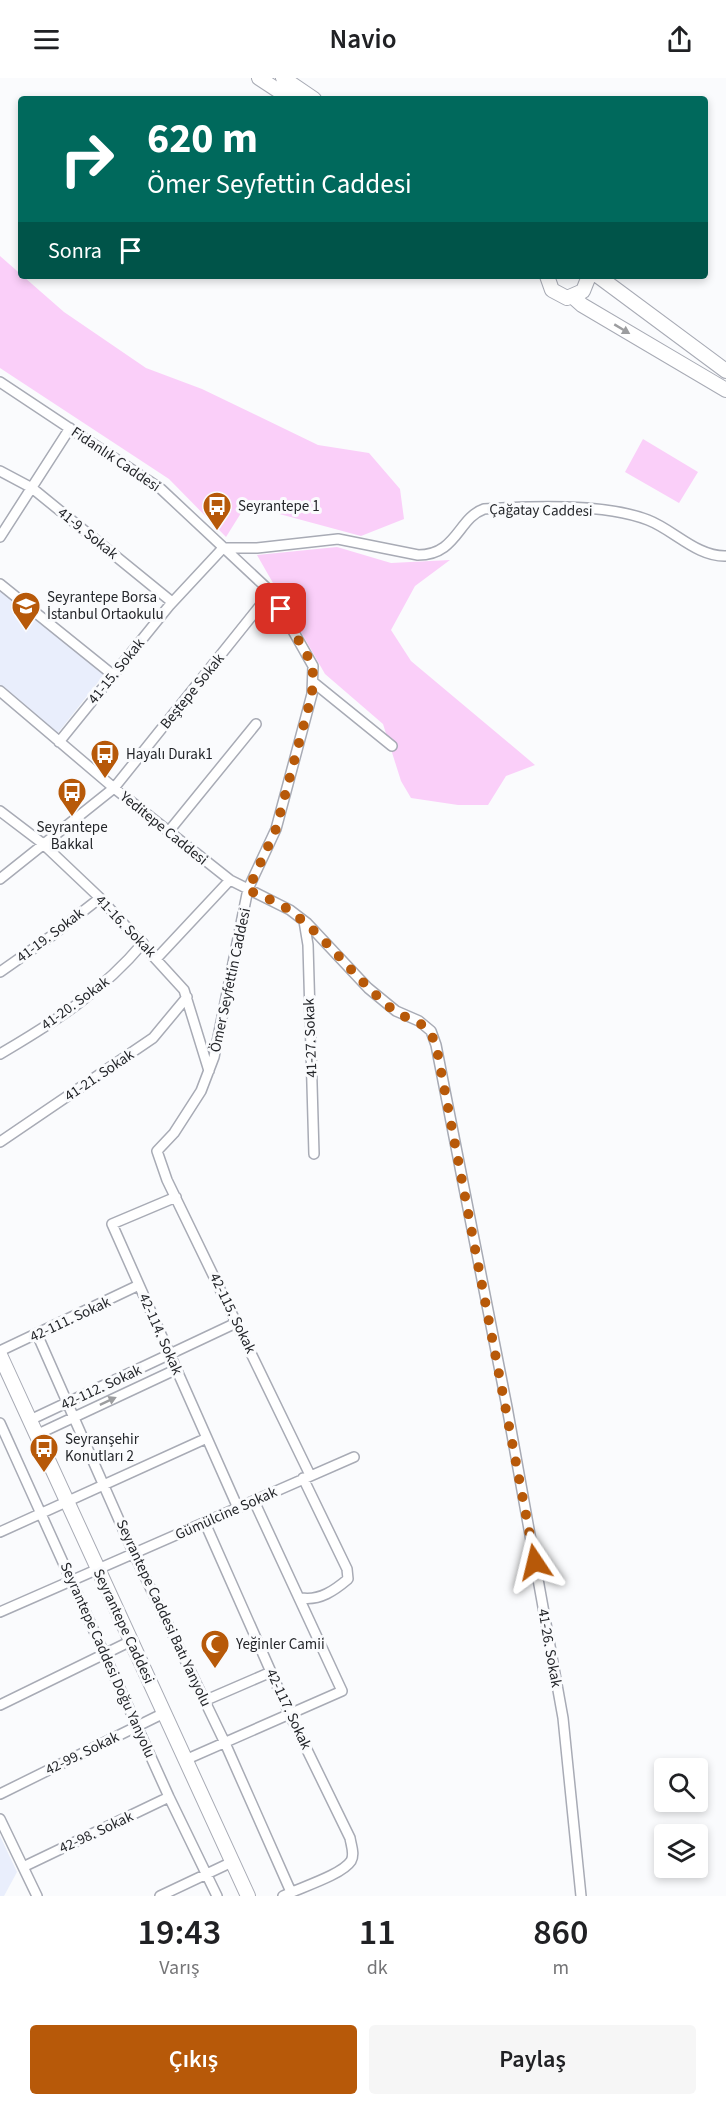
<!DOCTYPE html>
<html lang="tr">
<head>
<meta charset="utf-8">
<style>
	:root { --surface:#fff; --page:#f6f6f6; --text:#202124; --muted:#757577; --accent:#b75909 }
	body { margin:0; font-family:"Source Sans 3",sans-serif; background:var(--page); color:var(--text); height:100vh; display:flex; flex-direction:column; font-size:22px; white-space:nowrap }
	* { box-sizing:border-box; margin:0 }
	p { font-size:20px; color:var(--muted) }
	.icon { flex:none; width:33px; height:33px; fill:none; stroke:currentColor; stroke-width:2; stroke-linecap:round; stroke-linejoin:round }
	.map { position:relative; height:1818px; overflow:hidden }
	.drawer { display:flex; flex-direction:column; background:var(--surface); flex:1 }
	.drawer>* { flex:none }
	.guide { position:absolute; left:18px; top:18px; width:690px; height:183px; border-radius:6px; box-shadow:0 3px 9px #0003; background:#00695c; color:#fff; overflow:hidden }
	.tools { position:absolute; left:654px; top:1680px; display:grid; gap:12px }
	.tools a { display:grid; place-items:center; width:54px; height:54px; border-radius:6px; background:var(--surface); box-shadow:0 3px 9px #0003; font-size:30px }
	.pin { position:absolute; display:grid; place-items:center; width:51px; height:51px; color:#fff; margin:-26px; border-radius:12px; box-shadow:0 3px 9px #0006 }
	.me { position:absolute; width:66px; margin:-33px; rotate:350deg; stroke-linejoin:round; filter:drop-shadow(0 0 4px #0008) }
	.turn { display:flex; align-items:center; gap:21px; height:126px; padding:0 30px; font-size:27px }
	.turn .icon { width:78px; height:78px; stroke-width:2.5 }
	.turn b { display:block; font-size:42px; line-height:51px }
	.then { display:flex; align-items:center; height:57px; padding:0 30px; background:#0003; gap:12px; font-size:22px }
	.eta { display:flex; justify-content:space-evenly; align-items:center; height:102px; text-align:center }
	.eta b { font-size:36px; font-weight:600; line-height:42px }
	.cta { display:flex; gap:12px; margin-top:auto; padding:12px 30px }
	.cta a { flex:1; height:69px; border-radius:6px; background:var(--accent); color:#fff; font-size:24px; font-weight:600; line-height:69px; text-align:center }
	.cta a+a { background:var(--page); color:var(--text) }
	header { display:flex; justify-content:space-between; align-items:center; height:78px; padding:0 30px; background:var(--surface); font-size:27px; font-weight:600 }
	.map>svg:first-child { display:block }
	.built { fill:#e9eefc }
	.green { fill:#facff9 }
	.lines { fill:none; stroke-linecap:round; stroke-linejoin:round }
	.street-casing { stroke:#a8abb5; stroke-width:12 }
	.secondary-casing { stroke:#a8abb5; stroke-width:16 }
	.street { stroke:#fff; stroke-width:9 }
	.secondary { stroke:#fff; stroke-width:14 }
	.oneway { fill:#9c9d9f }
	.route { stroke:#b75909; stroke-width:10; stroke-dasharray:0 18 }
	.labels { text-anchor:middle; stroke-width:6; stroke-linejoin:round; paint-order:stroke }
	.street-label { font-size:15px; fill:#24262a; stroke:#fafbfd }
	.poi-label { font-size:15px; fill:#24262a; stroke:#fafbfd; text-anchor:start }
</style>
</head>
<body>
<header><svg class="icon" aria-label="menu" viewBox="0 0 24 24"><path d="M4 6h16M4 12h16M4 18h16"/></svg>Navio<svg class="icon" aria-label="share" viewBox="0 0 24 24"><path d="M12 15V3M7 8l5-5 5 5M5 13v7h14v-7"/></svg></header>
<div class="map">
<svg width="726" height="1818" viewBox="0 0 726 1818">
	<rect width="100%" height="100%" fill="#fafbfd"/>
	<path class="built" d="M 0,512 L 106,594 L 57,656 L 0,607 Z
		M 0,1758 L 17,1794 L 4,1818 L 0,1818 Z"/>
	<path class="green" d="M 0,178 L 64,234 L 146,290 L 202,311 L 318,367 L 369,375 L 400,411 L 404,441 L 361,458 L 246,427 L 226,459 L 169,401 L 0,290 Z
		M 643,361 L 698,394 L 679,425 L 625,394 Z
		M 337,469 L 391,485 L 450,482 L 415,508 L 391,552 L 411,583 L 535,687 L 506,698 L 488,727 L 458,727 L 411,720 L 401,703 L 383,646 L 325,596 L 257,477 Z"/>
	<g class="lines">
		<g class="street-casing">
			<path id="street" d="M 0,304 L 161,411 L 271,514 L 313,588 L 312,616 L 276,751 L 248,811 L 214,979 L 201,1013 L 174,1055 L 157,1073 L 167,1102 L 310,1397
				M 0,393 L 32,410 L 172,524
				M 0,459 L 70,350
				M 223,470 L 257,470 L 338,461 L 418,477 C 457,477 458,440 484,431 C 531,428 604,425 648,442 C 674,452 697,479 726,478
				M 0,506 L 113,597
				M 313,604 L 392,668
				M 0,613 L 114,710 L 230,802 L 290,832 L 307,845 L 368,910 L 396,933 L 419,943 L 431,953 L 436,967 L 507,1329 L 563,1640 L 581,1818
				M 59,664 L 169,528 L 223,470
				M 0,733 L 42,765 L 100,820 L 184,912 L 209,993
				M 169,753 L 256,646
				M 0,801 L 114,710 L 271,514
				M 304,843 L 308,867 L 314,1076
				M 157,880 L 230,802
				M 0,894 L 50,859 L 100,820
				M 0,976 C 53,945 103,913 143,865
				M 0,1064 L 153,960 L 187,919
				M 176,1119 L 112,1146 L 238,1430
				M 37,1256 L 134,1476 L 225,1665 L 291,1814
				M 0,1273 L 139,1207
				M 30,1342 L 238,1244
				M 0,1345 L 169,1719 L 217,1818
				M 36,1357 L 177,1291
				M 205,1445 L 290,1637 L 350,1760 C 351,1767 355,1776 351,1783 C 342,1797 299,1810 283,1818
				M 0,1454 L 207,1360
				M 301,1520 C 320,1523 335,1512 348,1501 L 347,1491 L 303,1400
				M 0,1534 L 354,1379
				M 204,1623 L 271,1594
				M 0,1627 L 131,1563
				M 185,1682 L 342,1613 L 254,1423
				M 0,1716 L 164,1635
				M 0,1741 L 37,1818
				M 23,1789 L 169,1719
				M 160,1818 L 232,1784"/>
		</g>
		<g class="secondary-casing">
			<path id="secondary" d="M 259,0 L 291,21
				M 283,0 L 314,21
				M 547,198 L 552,212 L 567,220 L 583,213 L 589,198
				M 598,198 L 726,293
				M 573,219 L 582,227 L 726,312
				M 0,1277 L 248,1818"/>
		</g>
		<use href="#street" class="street"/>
		<use href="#secondary" class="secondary"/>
	</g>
	<defs><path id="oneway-solid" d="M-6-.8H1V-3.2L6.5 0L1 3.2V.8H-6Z" transform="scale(1.5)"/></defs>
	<g class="oneway">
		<use href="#oneway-solid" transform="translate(622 251) rotate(31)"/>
		<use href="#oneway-solid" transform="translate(108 1323) rotate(-25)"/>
	</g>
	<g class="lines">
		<path class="route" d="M 281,531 L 313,588 L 312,616 L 276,751 L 248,812 C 263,819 281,825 293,835 C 330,863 356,902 392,931 C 412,946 425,939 436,967 L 535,1484"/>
	</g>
	<defs>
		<g id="bus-pin" transform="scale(1.5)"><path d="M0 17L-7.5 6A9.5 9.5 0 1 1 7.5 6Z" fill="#b75909" stroke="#fafbfd"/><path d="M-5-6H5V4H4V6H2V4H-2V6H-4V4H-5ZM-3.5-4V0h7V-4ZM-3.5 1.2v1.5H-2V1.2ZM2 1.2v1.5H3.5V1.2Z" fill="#fff"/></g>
		<g id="school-pin" transform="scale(1.5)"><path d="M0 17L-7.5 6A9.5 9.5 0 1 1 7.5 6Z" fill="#b75909" stroke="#fafbfd"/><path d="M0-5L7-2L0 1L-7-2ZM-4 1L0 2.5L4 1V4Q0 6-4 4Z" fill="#fff"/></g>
		<g id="mosque-pin" transform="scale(1.5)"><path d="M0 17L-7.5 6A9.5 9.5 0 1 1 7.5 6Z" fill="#b75909" stroke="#fafbfd"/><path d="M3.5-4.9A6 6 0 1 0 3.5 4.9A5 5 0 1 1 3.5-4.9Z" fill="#fff"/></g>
	</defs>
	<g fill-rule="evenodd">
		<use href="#bus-pin" x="217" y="428"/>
		<use href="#school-pin" x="26" y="528"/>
		<use href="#bus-pin" x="105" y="676"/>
		<use href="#bus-pin" x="72" y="714"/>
		<use href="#bus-pin" x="44" y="1370"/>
		<use href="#mosque-pin" x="215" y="1566"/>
	</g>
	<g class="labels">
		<g class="street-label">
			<text transform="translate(116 381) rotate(34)" y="5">Fidanlık Caddesi</text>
			<text transform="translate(541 432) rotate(1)" y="5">Çağatay Caddesi</text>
			<text transform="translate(88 455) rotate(39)" y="5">41-9. Sokak</text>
			<text transform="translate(116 593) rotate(-51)" y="5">41-15. Sokak</text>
			<text transform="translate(192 613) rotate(-51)" y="5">Beştepe Sokak</text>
			<text transform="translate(164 750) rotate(39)" y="5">Yeditepe Caddesi</text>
			<text transform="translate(126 848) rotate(46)" y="5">41-16. Sokak</text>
			<text transform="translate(50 857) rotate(-37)" y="5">41-19. Sokak</text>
			<text transform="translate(230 902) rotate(-78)" y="5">Ömer Seyfettin Caddesi</text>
			<text transform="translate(75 925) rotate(-36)" y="5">41-20. Sokak</text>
			<text transform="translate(310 960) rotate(-92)" y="5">41-27. Sokak</text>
			<text transform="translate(99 997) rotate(-34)" y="5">41-21. Sokak</text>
			<text transform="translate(233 1235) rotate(64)" y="5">42-115. Sokak</text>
			<text transform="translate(70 1241) rotate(-25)" y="5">42-111. Sokak</text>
			<text transform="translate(161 1256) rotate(66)" y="5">42-114. Sokak</text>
			<text transform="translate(101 1309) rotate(-25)" y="5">42-112. Sokak</text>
			<text transform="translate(226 1435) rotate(-24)" y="5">Gümülcine Sokak</text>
			<text transform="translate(164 1535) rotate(65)" y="5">Seyrantepe Caddesi Batı Yanyolu</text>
			<text transform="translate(124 1548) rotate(65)" y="5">Seyrantepe Caddesi</text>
			<text transform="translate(550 1570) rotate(80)" y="5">41-26. Sokak</text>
			<text transform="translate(108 1582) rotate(66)" y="5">Seyrantepe Caddesi Doğu Yanyolu</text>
			<text transform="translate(289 1631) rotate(65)" y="5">42-117. Sokak</text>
			<text transform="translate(82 1675) rotate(-26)" y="5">42-99. Sokak</text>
			<text transform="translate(96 1754) rotate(-25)" y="5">42-98. Sokak</text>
		</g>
		<g class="poi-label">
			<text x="238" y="433">Seyrantepe 1</text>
			<text x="47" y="524">Seyrantepe Borsa<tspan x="47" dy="17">İstanbul Ortaokulu</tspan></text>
			<text x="126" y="681">Hayalı Durak1</text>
			<text x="72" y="754" text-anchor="middle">Seyrantepe<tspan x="72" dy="17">Bakkal</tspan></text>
			<text x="65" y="1366">Seyranşehir<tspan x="65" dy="17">Konutları 2</tspan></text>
			<text x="236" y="1571">Yeğinler Camii</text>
		</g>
	</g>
</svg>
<div class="tools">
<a><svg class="icon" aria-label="search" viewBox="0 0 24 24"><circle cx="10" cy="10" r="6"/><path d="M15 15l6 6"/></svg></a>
<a><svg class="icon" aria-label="layers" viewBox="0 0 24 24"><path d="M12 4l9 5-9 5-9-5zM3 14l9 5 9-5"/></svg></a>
</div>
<div class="pin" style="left:281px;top:531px;background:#d93025"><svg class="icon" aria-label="arrive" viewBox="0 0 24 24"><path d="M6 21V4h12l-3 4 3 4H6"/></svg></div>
<svg class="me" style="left:535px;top:1484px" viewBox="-20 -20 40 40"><path d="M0-17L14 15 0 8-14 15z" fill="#b75909" stroke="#fff" stroke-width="4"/></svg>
<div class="guide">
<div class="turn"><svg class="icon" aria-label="right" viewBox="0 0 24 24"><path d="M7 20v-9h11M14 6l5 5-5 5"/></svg><div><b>620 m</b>Ömer Seyfettin Caddesi</div></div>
<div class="then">Sonra<svg class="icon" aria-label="arrive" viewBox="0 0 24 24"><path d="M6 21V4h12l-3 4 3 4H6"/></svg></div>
</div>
</div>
<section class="drawer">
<div class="eta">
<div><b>19:43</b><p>Varış</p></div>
<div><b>11</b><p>dk</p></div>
<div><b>860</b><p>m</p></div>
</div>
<div class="cta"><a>Çıkış</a><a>Paylaş</a></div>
</section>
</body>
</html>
